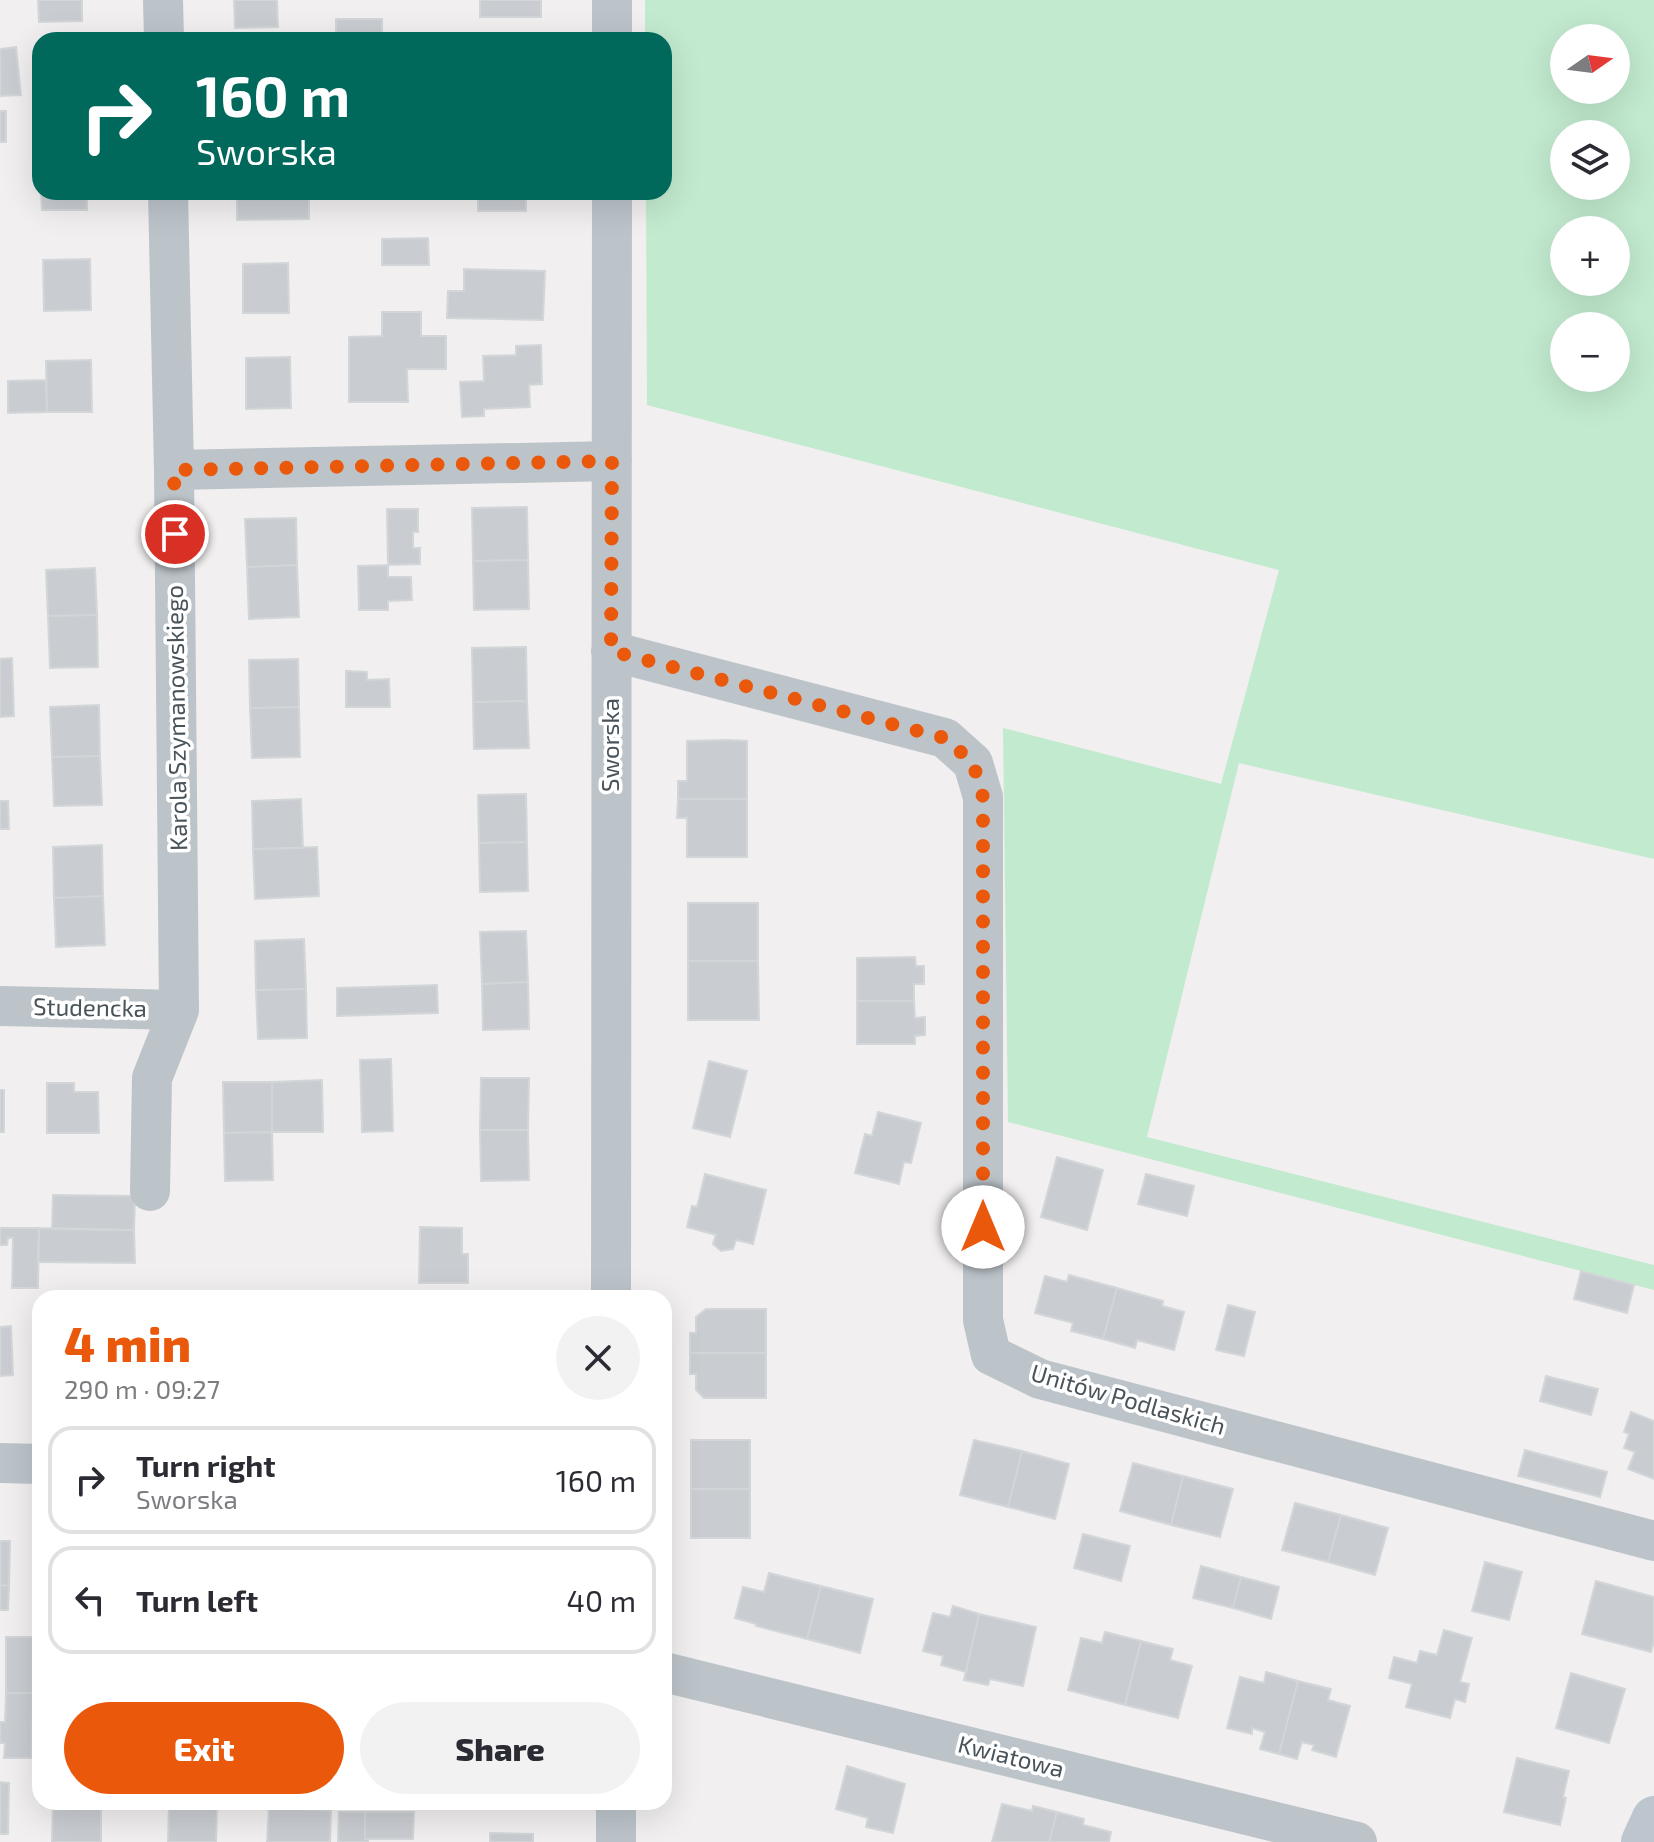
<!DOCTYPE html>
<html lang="en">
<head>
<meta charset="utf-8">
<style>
	:root { --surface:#fff; --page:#f2f2f3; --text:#2b2b33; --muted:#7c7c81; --line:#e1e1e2; --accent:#ea580c }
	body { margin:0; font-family:"Exo 2",sans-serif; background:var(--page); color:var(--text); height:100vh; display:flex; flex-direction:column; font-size:30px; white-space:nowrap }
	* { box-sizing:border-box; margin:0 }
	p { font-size:26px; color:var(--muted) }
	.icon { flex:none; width:44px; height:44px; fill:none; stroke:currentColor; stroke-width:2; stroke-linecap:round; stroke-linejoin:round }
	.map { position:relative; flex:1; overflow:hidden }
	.side { position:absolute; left:32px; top:1290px; width:640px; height:520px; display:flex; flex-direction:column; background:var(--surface); border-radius:24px; box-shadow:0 8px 32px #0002 }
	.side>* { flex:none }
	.hud { position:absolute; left:32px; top:32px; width:640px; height:168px; border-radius:24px; box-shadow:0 8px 32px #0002; background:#00695c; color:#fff; overflow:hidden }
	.needle { width:52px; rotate:76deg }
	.tools { position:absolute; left:1550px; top:24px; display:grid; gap:16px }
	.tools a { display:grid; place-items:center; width:80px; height:80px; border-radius:50%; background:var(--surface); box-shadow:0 8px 32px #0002; font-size:40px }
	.pin { position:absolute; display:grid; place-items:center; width:68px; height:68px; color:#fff; margin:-34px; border:4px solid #fff; border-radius:50%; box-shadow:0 2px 8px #0007 }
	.me { position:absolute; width:88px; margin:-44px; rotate:0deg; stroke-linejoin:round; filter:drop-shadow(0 0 6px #0008) }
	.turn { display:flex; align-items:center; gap:28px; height:168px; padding:0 32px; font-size:36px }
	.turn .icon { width:104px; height:104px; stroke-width:2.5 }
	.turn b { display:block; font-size:56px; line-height:68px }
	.round { display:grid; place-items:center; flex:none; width:84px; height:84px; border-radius:42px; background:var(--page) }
	.head { display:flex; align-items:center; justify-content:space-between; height:136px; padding:0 32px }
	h1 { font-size:48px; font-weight:800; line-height:60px; color:var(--accent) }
	.button { display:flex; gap:16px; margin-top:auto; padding:16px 32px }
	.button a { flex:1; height:92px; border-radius:48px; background:var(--accent); color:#fff; font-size:32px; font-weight:800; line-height:92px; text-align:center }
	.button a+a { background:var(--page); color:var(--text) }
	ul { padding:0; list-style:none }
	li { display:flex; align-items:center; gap:24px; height:108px; margin:0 16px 12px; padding:0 16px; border:4px solid var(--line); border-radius:24px }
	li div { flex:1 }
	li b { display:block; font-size:30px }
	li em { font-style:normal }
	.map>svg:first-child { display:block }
	.green { fill:#c2eacf; fill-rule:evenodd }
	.building { fill:#c9ccd1; stroke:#d3d6d9; stroke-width:2 }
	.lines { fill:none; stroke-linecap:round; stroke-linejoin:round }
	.street { stroke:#bcc4ca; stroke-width:40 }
	.secondary { stroke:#bdc6ce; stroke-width:44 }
	.route { stroke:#ea580c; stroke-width:14; stroke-dasharray:0 25.2 }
	.labels { text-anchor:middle; stroke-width:7; stroke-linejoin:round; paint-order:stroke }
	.street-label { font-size:24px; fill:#49535a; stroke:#fff }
</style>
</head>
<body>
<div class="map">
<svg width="1654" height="1842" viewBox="0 0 1654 1842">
	<rect width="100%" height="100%" fill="#f1efef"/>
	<path class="green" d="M 645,0 L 1654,0 L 1654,859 L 1239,763 L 1147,1137 L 1654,1265 L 1654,1290 L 1008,1122 L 1003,728 L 1221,784 L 1279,570 L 647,405 L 646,192 L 664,192 L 664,40 L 645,40 ZM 1564,38 L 1616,38 L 1616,90 L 1564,90 ZM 1564,134 L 1616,134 L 1616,186 L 1564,186 ZM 1564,230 L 1616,230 L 1616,282 L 1564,282 ZM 1564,326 L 1616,326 L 1616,378 L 1564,378 Z"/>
	<path class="building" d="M 38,0 L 82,0 L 82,21 L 39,22 Z
		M 234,0 L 277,0 L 278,27 L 235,28 Z
		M 480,0 L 541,0 L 541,17 L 480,17 Z
		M 336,19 L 382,19 L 382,40 L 336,40 Z
		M 16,47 L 21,95 L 0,96 L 0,49 Z
		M 37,70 L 40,70 L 40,121 L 38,121 Z
		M 0,111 L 6,111 L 6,142 L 0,142 Z
		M 41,192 L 87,192 L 87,210 L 42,210 Z
		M 237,192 L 309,192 L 309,219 L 237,220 Z
		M 478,192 L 526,192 L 526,211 L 478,211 Z
		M 428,238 L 429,265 L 382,265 L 382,239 Z
		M 90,259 L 91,310 L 44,311 L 43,260 Z
		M 288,263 L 289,313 L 243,313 L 243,264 Z
		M 464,269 L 545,271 L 543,320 L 447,318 L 448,291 L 464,291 Z
		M 382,312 L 421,312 L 421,336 L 446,336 L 446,369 L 407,369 L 408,402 L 349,402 L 349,337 L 382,336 Z
		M 541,345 L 542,384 L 529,385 L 530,407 L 484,409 L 484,416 L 462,417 L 460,382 L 484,381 L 483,356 L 516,355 L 516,346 Z
		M 290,357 L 291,408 L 246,409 L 246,358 Z
		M 91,360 L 92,412 L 47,412 L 46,361 Z
		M 46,380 L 47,412 L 8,413 L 8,381 Z
		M 527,507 L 528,560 L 473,561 L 472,508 Z
		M 387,509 L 418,509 L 418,532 L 413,532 L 413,548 L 420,548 L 420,564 L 388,565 Z
		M 296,518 L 297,565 L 247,567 L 245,519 Z
		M 528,560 L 529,609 L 474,610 L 473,561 Z
		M 297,565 L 299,617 L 249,619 L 247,567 Z
		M 388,565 L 388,577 L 411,577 L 412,600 L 388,601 L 388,610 L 359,610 L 358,566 Z
		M 95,568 L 97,615 L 48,616 L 46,570 Z
		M 97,615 L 98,667 L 50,668 L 48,616 Z
		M 526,647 L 527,701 L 473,702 L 472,648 Z
		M 12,658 L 14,716 L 0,717 L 0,659 Z
		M 298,659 L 299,707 L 250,708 L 249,660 Z
		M 346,671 L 367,672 L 367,680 L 389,679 L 390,707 L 346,707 Z
		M 527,701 L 529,748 L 474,749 L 473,702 Z
		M 99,705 L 100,756 L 52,757 L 50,707 Z
		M 299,707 L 300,757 L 252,758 L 250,708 Z
		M 728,740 L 747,741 L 747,799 L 678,799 L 678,781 L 687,781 L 687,741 Z
		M 100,756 L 102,805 L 54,806 L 52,757 Z
		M 526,794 L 527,842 L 479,843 L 478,795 Z
		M 301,799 L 303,848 L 253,849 L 252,801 Z
		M 678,799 L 747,799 L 747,857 L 687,857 L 687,818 L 677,818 Z
		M 0,801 L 8,801 L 9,829 L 0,829 Z
		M 527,842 L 528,891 L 480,892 L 479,843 Z
		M 102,845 L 103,896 L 54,898 L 53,847 Z
		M 317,847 L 319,896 L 255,899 L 253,849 Z
		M 103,896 L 105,945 L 56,947 L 54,898 Z
		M 688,903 L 758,903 L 758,961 L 688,961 Z
		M 526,931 L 528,982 L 482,984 L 480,932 Z
		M 304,939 L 306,989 L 256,990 L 255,941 Z
		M 915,957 L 916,966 L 924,966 L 924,984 L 914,984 L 914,1001 L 857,1001 L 857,958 Z
		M 688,961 L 758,961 L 759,1020 L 688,1020 Z
		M 528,982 L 529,1029 L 483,1030 L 482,984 Z
		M 437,985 L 438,1013 L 337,1016 L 337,988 Z
		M 306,989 L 307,1038 L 258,1039 L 256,990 Z
		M 857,1001 L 914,1001 L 915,1018 L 925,1017 L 925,1035 L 915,1036 L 915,1044 L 857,1044 Z
		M 391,1059 L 393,1131 L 362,1132 L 360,1060 Z
		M 709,1061 L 747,1071 L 730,1137 L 693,1128 Z
		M 481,1078 L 529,1078 L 528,1130 L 480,1130 Z
		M 322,1080 L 323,1132 L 272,1132 L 272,1082 Z
		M 223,1082 L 272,1082 L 272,1132 L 224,1133 Z
		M 47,1083 L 74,1083 L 74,1092 L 98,1092 L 99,1133 L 47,1133 Z
		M 0,1090 L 4,1090 L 4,1132 L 0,1132 Z
		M 878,1112 L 921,1123 L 911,1163 L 904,1162 L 899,1184 L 855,1173 L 865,1134 L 872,1136 Z
		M 480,1130 L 528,1130 L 529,1180 L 481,1181 Z
		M 272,1132 L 273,1180 L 225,1181 L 224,1133 Z
		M 1057,1157 L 1103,1170 L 1087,1230 L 1041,1217 Z
		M 705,1174 L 766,1190 L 753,1244 L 736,1240 L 733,1249 L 721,1251 L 713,1244 L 716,1235 L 687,1227 L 692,1206 L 697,1207 Z
		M 1146,1174 L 1194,1186 L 1187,1216 L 1138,1204 Z
		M 53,1195 L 135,1196 L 134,1230 L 52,1229 Z
		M 420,1227 L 462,1228 L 462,1254 L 468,1254 L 468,1283 L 419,1283 Z
		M 0,1228 L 39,1228 L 38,1288 L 12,1288 L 13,1238 L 8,1238 L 7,1245 L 0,1245 Z
		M 39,1228 L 134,1230 L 135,1263 L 38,1262 Z
		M 1581,1271 L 1634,1285 L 1627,1313 L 1574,1299 Z
		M 1069,1275 L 1117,1288 L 1103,1339 L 1071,1331 L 1073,1323 L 1035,1313 L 1045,1276 L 1067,1282 Z
		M 1117,1288 L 1163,1301 L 1162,1306 L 1184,1312 L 1174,1350 L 1137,1340 L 1135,1348 L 1103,1339 Z
		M 350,1294 L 350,1298 L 295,1298 L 295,1296 Z
		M 1228,1305 L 1255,1312 L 1244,1356 L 1216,1350 Z
		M 706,1309 L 766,1309 L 766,1353 L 690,1353 L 690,1333 L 696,1333 L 696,1317 Z
		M 11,1326 L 13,1375 L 0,1376 L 0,1327 Z
		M 690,1353 L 766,1353 L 766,1398 L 704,1398 L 696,1390 L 696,1374 L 690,1374 Z
		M 1546,1376 L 1598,1389 L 1591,1415 L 1540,1401 Z
		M 1631,1412 L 1654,1421 L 1654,1479 L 1628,1469 L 1635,1452 L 1624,1448 L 1629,1434 L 1624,1432 Z
		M 691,1440 L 750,1440 L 750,1489 L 691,1489 Z
		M 974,1440 L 1022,1451 L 1008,1507 L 960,1495 Z
		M 1525,1450 L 1607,1472 L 1600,1497 L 1518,1476 Z
		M 1022,1451 L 1069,1464 L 1055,1519 L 1008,1507 Z
		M 1133,1463 L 1183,1476 L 1171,1525 L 1120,1511 Z
		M 1183,1476 L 1233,1489 L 1220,1537 L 1171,1525 Z
		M 691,1489 L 750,1489 L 750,1538 L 691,1538 Z
		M 1295,1503 L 1341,1515 L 1328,1562 L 1282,1550 Z
		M 1341,1515 L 1388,1528 L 1375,1575 L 1328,1562 Z
		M 1083,1534 L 1130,1546 L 1121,1581 L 1074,1568 Z
		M 0,1541 L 10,1541 L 9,1586 L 0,1585 Z
		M 1485,1562 L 1522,1572 L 1509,1620 L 1472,1611 Z
		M 1201,1566 L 1241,1577 L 1233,1608 L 1193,1598 Z
		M 769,1573 L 821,1586 L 807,1639 L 756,1626 L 756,1624 L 735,1618 L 743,1587 L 764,1592 Z
		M 1241,1577 L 1279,1587 L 1271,1619 L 1233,1608 Z
		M 1596,1581 L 1654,1597 L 1654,1641 L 1651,1652 L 1582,1634 Z
		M 0,1585 L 9,1586 L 8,1610 L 0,1610 Z
		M 821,1586 L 873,1599 L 860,1653 L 807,1639 Z
		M 953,1606 L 979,1614 L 966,1672 L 941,1665 L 943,1656 L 923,1651 L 933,1613 L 950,1617 Z
		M 979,1614 L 1036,1627 L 1023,1686 L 990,1679 L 988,1685 L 964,1680 Z
		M 1444,1630 L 1472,1638 L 1460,1682 L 1469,1684 L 1465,1702 L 1455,1699 L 1450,1718 L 1406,1707 L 1412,1684 L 1389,1678 L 1394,1657 L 1417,1663 L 1420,1651 L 1437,1655 Z
		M 1105,1632 L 1141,1641 L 1125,1705 L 1068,1690 L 1081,1638 L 1102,1643 Z
		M 6,1637 L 33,1637 L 33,1693 L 6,1693 Z
		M 33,1637 L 40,1637 L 40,1693 L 33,1693 Z
		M 1141,1641 L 1173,1649 L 1170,1660 L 1192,1666 L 1178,1718 L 1125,1705 Z
		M 1266,1672 L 1298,1681 L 1279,1754 L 1260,1749 L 1265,1732 L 1252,1728 L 1252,1734 L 1227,1728 L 1240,1677 L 1264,1683 Z
		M 1571,1673 L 1625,1689 L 1609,1743 L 1556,1728 Z
		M 1298,1681 L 1331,1689 L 1328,1700 L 1350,1706 L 1336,1757 L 1312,1750 L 1314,1745 L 1302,1742 L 1297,1759 L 1279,1754 Z
		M 6,1693 L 33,1693 L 32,1758 L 4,1758 L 5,1743 L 0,1743 L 0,1722 L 5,1722 Z
		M 33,1693 L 40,1693 L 40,1758 L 32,1758 Z
		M 1517,1758 L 1569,1771 L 1563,1797 L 1566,1798 L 1560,1825 L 1504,1812 Z
		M 847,1766 L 905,1784 L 893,1833 L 866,1827 L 868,1818 L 836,1809 Z
		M 0,1782 L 9,1783 L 8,1834 L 0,1834 Z
		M 53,1802 L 101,1803 L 101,1842 L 52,1842 Z
		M 169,1804 L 217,1805 L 216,1842 L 168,1842 Z
		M 1002,1804 L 1032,1811 L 1033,1806 L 1057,1812 L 1049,1842 L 992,1842 Z
		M 269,1807 L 331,1811 L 330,1842 L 267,1842 Z
		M 339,1812 L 365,1812 L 365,1839 L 368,1839 L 368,1842 L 338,1842 Z
		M 365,1812 L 414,1812 L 413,1839 L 365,1839 Z
		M 1057,1812 L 1084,1819 L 1083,1825 L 1111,1832 L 1109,1842 L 1049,1842 Z
		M 490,1833 L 533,1834 L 533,1842 L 490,1842 Z"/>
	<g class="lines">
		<path class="street" d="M 163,0 L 164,40
			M 612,0 L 612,40
			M 174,470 L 612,461
			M 611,651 L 945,738 L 973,763 L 983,797 L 983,1320 L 991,1355 L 1040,1379 L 1654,1541
			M 0,1006 L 179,1010
			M 150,1191 L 152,1078 L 179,1010 L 174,470 L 168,192
			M 611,1298 L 612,192
			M 0,1463 L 40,1464
			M 664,1672 L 1357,1842
			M 616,1802 L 616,1842"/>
		<path class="secondary" d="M 1643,1842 L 1654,1818"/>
	</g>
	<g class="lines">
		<path class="route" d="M 175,534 L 174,470 L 612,461 L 611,651 L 945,738 L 973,763 L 983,797 L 983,1227"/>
	</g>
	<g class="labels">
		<g class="street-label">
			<text transform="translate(177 718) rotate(-91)" y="8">Karola Szymanowskiego</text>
			<text transform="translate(611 745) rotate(-90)" y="8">Sworska</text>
			<text transform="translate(90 1008) rotate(1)" y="8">Studencka</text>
			<text transform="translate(1128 1400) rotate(16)" y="8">Unitów Podlaskich</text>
			<text transform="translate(1011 1757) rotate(14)" y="8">Kwiatowa</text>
		</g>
	</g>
</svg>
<div class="tools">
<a><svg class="needle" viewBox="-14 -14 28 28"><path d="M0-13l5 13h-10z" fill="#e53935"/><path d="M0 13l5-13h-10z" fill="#7c7c81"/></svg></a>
<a><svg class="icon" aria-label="layers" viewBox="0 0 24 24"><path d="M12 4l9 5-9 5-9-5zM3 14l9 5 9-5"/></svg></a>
<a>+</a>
<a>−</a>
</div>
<div class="pin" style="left:175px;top:534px;background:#d93025"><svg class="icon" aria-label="arrive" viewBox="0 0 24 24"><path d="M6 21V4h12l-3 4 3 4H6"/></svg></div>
<svg class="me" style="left:983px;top:1227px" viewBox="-20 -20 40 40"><circle r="19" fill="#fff"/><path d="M0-13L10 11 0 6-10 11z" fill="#ea580c"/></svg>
<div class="hud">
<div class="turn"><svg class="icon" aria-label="right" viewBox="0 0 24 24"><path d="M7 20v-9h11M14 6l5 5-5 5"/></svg><div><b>160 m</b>Sworska</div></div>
</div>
<section class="side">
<div class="head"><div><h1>4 min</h1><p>290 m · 09:27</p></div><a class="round"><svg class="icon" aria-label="close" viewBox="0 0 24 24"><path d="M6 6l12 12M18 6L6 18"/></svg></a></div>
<ul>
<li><svg class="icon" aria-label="right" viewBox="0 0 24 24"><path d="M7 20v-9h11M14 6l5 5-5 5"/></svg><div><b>Turn right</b><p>Sworska</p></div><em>160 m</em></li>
<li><svg class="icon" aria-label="left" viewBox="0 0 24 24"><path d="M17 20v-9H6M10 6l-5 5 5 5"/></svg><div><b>Turn left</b></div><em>40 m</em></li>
</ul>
<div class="button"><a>Exit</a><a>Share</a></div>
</section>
</div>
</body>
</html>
